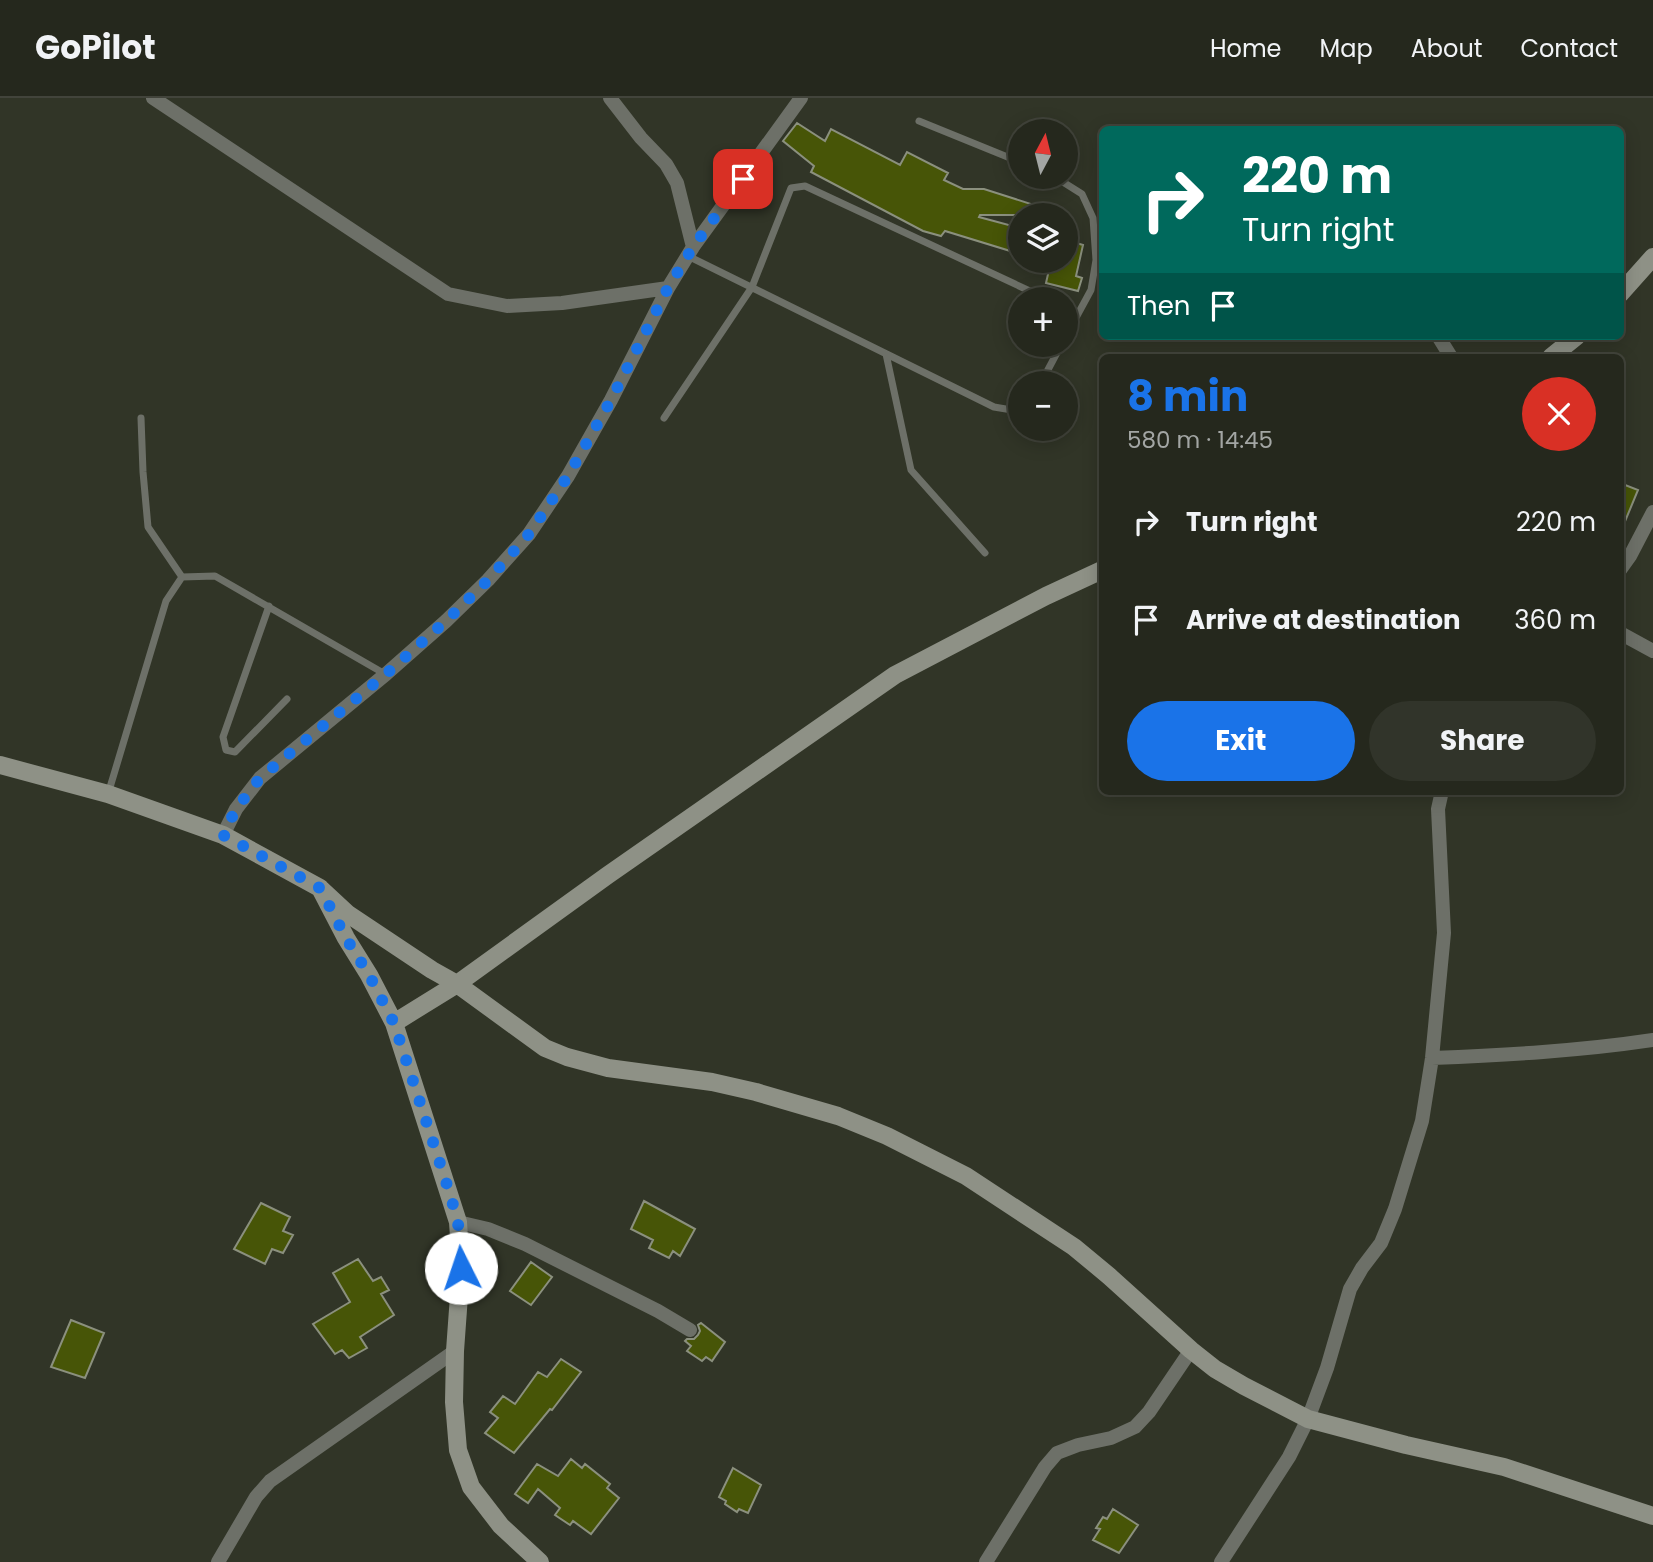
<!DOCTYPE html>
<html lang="en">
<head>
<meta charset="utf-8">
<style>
	:root { --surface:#25281d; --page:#31342a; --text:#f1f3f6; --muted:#a3a6a4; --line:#42443b; --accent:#1a73e8 }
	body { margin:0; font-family:Poppins,sans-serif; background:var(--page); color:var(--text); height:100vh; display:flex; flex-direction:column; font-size:26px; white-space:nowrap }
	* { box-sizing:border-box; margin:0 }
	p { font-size:23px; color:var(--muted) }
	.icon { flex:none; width:38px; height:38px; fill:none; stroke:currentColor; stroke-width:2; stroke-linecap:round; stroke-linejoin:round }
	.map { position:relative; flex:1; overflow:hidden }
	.sheet { position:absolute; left:1099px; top:256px; width:525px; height:441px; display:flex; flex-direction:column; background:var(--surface); border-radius:10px; box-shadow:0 4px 18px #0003,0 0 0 2px var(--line) }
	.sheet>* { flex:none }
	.hud { position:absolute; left:1099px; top:28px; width:525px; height:214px; border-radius:10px; box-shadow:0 4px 18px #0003,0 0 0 2px var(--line); background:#00695c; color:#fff; overflow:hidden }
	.needle { width:46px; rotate:7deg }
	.buttons { position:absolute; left:1008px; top:21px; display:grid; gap:14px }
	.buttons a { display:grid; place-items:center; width:70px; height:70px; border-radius:50%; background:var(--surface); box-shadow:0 4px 18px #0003,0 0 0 2px var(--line); font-size:35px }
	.pin { position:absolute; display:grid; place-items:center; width:60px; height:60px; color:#fff; margin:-30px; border-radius:14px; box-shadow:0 4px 10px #0006 }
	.me { position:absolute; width:77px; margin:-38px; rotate:356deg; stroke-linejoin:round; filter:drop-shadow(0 0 5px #0008) }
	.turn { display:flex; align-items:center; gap:24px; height:147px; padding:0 28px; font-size:32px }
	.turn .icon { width:91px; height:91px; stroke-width:2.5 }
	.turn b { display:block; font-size:49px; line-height:60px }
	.then { display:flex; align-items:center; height:66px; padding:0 28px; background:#0003; gap:14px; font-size:26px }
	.round { display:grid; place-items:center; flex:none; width:74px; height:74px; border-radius:37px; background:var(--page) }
	.headline { display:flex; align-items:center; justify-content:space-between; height:119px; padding:0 28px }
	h1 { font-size:42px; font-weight:700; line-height:52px; color:var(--accent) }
	.action { display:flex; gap:14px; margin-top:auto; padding:14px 28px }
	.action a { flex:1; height:80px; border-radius:42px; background:var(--accent); color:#fff; font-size:28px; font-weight:700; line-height:80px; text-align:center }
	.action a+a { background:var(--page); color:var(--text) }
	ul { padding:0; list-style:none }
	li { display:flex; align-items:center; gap:21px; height:98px; padding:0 28px }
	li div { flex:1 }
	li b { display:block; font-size:26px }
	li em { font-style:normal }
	header { display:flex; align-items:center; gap:42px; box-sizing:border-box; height:98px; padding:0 35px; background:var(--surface); border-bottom:2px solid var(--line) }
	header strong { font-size:33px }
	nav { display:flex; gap:38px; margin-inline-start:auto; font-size:24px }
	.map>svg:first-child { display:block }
	.building { fill:#475507; stroke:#8b907e; stroke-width:2 }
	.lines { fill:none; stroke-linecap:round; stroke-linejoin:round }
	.lane { stroke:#6d7068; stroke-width:7 }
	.street { stroke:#6d7068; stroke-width:14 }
	.secondary { stroke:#8e9186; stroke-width:18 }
	.route { stroke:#1a73e8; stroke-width:12; stroke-dasharray:0 21.6 }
</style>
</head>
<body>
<header>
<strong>GoPilot</strong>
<nav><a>Home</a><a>Map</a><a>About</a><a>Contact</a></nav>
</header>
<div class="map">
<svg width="1653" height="1464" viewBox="0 0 1653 1464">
	<rect width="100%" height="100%" fill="#313527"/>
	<path class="building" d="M 797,25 L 825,43 L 831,31 L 900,67 L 907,54 L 948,75 L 944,82 L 963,91 L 984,91 L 1059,115 L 1058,117 L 980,117 L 979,119 L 1020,130 L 1020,156 L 945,133 L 941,138 L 923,133 L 811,74 L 814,68 L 783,43 Z
		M 1066,142 L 1083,147 L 1076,178 L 1082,180 L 1078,193 L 1046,185 L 1051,163 L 1066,163 Z
		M 1620,385 L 1638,392 L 1621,433 L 1620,433 Z
		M 644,1103 L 695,1131 L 680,1158 L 673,1153 L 669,1160 L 649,1150 L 653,1142 L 631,1131 Z
		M 261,1105 L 290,1119 L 283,1133 L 293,1137 L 283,1155 L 272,1151 L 265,1166 L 234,1151 Z
		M 358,1161 L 373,1183 L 381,1179 L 389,1192 L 381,1196 L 394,1217 L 360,1239 L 367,1250 L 349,1260 L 342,1252 L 335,1256 L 313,1226 L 350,1204 L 333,1175 Z
		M 531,1164 L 552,1179 L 531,1207 L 510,1193 Z
		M 71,1222 L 104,1235 L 85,1280 L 51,1269 Z
		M 701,1225 L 725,1244 L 712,1263 L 706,1259 L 702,1263 L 687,1253 L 691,1248 L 685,1243 L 687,1241 L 694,1241 L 698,1237 L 700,1233 L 698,1227 Z
		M 561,1261 L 581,1274 L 552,1312 L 550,1311 L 514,1355 L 485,1335 L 498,1320 L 490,1314 L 503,1298 L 515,1306 L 538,1274 L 547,1279 Z
		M 571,1361 L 582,1370 L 585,1366 L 610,1386 L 607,1390 L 619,1400 L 591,1436 L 573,1423 L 570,1427 L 555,1417 L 560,1410 L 538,1391 L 528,1405 L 515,1396 L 537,1366 L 558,1378 Z
		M 733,1370 L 761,1387 L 748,1415 L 739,1411 L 737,1414 L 725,1406 L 726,1403 L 719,1399 Z
		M 1113,1411 L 1138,1427 L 1119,1455 L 1093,1442 L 1100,1431 L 1096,1430 L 1103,1419 L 1107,1421 Z"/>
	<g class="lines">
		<path class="lane" d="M 919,23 L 1020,64
			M 1055,79 L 1082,96 L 1093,120 L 1096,162 L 1091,192 L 1066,238
			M 688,158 L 994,309 L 1018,313 L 1020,311
			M 1066,210 L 1078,216
			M 886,256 L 911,372 L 985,455
			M 1041,285 L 1061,247
			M 141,320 L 143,374 L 148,429 L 182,479
			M 664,320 L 752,189 L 791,90 L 805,88 L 1047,201
			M 269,508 L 223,639 L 226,652 L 235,654 L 287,601
			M 108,696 L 166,503 L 182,479 L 215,478 L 385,576"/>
		<path class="street" d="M 153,0 L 448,196 L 507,208 L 562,205 L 668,190
			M 610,0 L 641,40 L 666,66 L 677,85 L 693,149
			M 1438,238 L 1451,259
			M 1620,472 L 1630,458 L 1653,414
			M 1620,535 L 1653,553
			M 223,737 L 236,711 L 260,680 L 386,576 L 446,523 L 488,482 L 529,436 L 568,378 L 611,302 L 668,190 L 693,149 L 801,0
			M 1432,960 C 1506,957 1580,953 1653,942
			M 458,1124 L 488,1131 L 525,1146 L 658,1213 L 690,1232
			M 218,1464 L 256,1399 L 270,1383 L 455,1253
			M 986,1464 L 1045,1369 L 1057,1355 L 1078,1347 L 1111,1340 L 1135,1329 L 1149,1314 L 1191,1252
			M 1221,1464 L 1289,1359 L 1308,1321 L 1327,1270 L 1350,1191 L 1362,1170 L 1381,1145 L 1395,1111 L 1422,1023 L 1432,960 L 1444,835 L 1438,711 L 1442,693"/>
		<path class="secondary" d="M 1620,196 L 1653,159
			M 1551,259 L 1577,238
			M 0,667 L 108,696 L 223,737 L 320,790 L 346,840 L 369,877 L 394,925 L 458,1124 L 461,1170 L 455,1253 L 454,1304 L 458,1352 L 471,1389 L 501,1428 L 540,1464
			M 320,790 L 348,816 L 432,872 L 457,886 L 545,950 L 567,959 L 608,970 L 712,984 L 756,994 L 838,1018 L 887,1038 L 966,1078 L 1074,1149 L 1109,1178 L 1191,1252 L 1215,1271 L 1244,1288 L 1308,1321 L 1406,1347 L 1504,1369 L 1653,1418
			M 394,925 L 457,886 L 608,777 L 895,577 L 1046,498 L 1102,472"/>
	</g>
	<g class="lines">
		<path class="route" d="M 461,1170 L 458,1124 L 449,1093 L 394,925 L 369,877 L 346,840 L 320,790 L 223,737 L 236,711 L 260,680 L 386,576 L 446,523 L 488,482 L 529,436 L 568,378 L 611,302 L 668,190 L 693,149 L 743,81"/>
	</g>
</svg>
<div class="buttons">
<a><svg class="needle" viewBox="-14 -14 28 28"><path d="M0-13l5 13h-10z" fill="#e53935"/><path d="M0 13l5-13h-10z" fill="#a3a6a4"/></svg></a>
<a><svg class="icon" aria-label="layers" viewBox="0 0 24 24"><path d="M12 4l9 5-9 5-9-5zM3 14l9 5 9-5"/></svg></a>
<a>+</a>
<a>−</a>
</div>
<div class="pin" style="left:743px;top:81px;background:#d93025"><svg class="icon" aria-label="arrive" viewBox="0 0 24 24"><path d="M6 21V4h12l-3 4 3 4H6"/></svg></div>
<svg class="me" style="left:461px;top:1170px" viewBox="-20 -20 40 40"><circle r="19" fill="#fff"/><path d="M0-13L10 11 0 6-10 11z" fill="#1a73e8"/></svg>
<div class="hud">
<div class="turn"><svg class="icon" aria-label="right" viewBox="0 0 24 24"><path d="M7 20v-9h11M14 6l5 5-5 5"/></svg><div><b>220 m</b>Turn right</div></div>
<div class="then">Then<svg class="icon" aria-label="arrive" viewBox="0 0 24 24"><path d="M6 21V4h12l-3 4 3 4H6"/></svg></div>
</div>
<section class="sheet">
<div class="headline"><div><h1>8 min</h1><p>580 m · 14:45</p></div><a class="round" style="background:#d93025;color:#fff"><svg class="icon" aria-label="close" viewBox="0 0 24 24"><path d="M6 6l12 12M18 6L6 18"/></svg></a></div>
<ul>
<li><svg class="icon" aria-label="right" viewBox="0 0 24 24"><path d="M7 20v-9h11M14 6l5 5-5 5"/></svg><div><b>Turn right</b></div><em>220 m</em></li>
<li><svg class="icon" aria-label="arrive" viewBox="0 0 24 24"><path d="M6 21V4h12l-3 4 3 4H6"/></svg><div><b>Arrive at destination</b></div><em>360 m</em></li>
</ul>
<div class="action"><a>Exit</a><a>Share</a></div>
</section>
</div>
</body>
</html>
